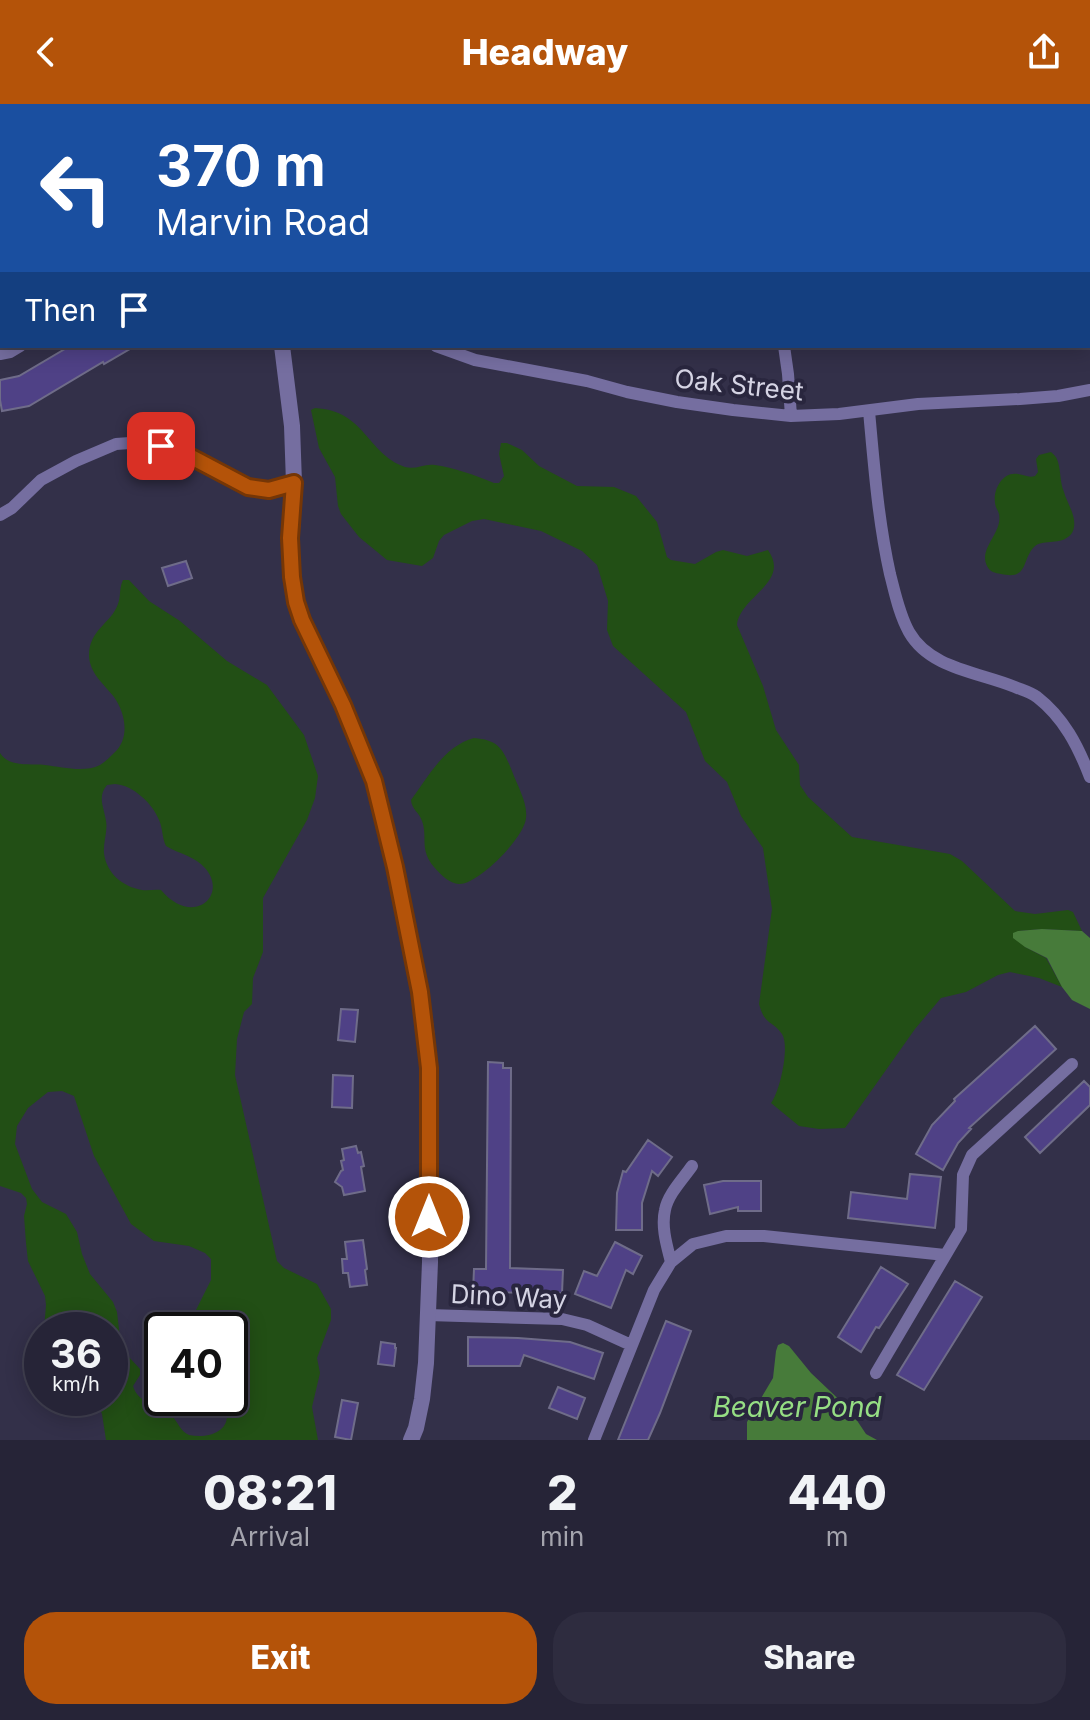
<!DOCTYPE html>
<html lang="en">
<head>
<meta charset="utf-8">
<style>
	:root { --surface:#262437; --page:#2e2c3f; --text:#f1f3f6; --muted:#a4a4ad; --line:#424152; --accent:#b45309 }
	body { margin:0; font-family:Inter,sans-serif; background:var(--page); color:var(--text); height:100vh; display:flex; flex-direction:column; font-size:30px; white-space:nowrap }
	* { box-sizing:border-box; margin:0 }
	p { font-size:26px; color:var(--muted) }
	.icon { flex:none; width:44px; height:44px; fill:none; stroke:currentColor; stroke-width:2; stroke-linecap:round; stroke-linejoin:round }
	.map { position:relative; height:1336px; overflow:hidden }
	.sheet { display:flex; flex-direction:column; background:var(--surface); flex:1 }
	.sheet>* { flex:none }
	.banner { position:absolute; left:0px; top:0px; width:1090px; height:244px; box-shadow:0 4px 20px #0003,0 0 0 2px var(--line); background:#1a4fa0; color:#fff; overflow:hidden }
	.speed { position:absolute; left:24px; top:1208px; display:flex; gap:16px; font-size:40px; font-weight:700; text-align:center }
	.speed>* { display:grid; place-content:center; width:104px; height:104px; border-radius:50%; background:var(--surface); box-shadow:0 4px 20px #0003,0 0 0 2px var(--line); line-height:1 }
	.speed small { font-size:20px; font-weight:400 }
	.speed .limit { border:4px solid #111; border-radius:12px; background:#fff; color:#111 }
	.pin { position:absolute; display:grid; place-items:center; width:68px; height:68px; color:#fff; margin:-34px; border-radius:16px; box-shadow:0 4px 12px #0006 }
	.me { position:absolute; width:88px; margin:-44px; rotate:0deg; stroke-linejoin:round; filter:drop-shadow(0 0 6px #0008) }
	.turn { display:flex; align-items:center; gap:28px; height:168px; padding:0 24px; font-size:36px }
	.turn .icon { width:104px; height:104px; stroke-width:2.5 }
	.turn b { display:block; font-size:56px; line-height:68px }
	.then { display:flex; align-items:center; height:76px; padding:0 24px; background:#0003; gap:16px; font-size:30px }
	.eta { display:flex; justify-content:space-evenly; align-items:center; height:136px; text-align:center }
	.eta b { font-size:48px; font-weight:800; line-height:56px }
	.primary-button { display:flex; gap:16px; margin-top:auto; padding:16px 24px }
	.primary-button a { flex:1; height:92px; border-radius:32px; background:var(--accent); color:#fff; font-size:32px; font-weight:800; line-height:92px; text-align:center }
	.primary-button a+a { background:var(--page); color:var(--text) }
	header { display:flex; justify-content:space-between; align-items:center; height:104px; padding:0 24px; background:var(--accent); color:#fff; font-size:36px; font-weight:800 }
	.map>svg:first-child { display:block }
	.green { fill:#224f15; fill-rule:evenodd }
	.water { fill:#477b3a }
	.building { fill:#4f4186; stroke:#6f6c89; stroke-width:2 }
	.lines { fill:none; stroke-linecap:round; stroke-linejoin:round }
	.minor { stroke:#756ea0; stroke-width:12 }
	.tertiary { stroke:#756ea0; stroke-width:16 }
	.route-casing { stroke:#753606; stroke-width:20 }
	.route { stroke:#b45309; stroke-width:14 }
	.labels { text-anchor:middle; stroke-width:8; stroke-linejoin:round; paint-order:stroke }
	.street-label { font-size:26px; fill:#d5d4e4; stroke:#29263e }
	.water-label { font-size:28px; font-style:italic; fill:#96de84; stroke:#29263e }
</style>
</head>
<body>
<header><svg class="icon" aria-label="back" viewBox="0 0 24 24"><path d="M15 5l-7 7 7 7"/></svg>Headway<svg class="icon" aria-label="share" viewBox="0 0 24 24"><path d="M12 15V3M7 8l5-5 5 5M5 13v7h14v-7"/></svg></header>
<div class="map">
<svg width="1090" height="1336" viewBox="0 0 1090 1336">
	<rect width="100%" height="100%" fill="#333049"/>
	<path class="green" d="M 315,304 C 366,307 366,349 405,363 C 416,366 425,359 435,361 C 456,364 474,371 494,379 L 499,379 L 504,372 L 499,350 L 501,339 L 507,339 L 522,346 L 539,362 L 577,382 L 614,383 L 636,392 L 657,418 L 667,453 L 671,456 L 695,460 L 716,448 L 723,446 L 747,452 L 768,446 C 791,479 740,492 737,521 L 763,582 L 776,626 L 799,661 L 800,681 L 808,693 L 852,733 L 950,750 L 962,757 L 1015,807 L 1035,810 L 1068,806 L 1073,808 L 1082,827 L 1042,825 L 1018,827 L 1025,843 L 1046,854 L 1062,883 L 1039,874 L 1010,868 L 998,871 L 966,888 L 941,894 L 915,925 L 845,1024 L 819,1025 L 799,1022 L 771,999 C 780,988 790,942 782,930 C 771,915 765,922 759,900 L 772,805 L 763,744 L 741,712 L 727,678 L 705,657 L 686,608 L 613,542 L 607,526 L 608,497 L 597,461 L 582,447 L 541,427 L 484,415 L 472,417 L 444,431 L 439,437 L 433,454 L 422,462 L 387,456 L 359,433 L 341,410 L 338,402 L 335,373 L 319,344 L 311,306 Z
		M 1051,348 C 1056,353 1056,352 1058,358 C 1061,368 1060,379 1064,388 C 1067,399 1076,411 1074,423 C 1073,428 1072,430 1068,433 C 1058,441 1042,435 1034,443 C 1021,457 1029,476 1001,470 C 995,469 990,468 987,462 C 978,444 1003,429 999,410 C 997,404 996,405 995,399 C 993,385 1003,367 1018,370 C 1025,371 1028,374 1035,372 L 1038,368 L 1036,355 L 1039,351 Z
		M 123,476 L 129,476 L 149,497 L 180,517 L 227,557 L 267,581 L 304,631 L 318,672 L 315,694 L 307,716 L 263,794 L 263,848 L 253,874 L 252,900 L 244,908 L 237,935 L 235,971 L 277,1157 L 284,1164 L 317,1180 L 331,1205 L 331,1216 L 317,1254 L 320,1269 L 312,1303 L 318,1336 L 106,1336 L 102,1310 L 95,1294 L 110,1294 L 110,1226 L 44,1226 L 46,1201 L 45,1192 L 28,1157 L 26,1139 L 24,1112 L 27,1100 L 26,1094 L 21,1089 L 0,1082 L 0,649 C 10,664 29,659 45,661 C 62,663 84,669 100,661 C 105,658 110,653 114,649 C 130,635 126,610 114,593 C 104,580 90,570 89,552 C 89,525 111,520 118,500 C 121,492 119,484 123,476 ZM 115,680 C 133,681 153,700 159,716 C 163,725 162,734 166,742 C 179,750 195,752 205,764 C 229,791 193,824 161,786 C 155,785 148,787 142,786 C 123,783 106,769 104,749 C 103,738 108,727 106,717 C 104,703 97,693 107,681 ZM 62,987 L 74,992 L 94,1052 L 131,1120 L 154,1137 L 189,1142 L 205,1149 L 211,1155 L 211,1176 L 192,1214 L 192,1226 L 230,1226 L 230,1294 L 220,1294 C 239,1321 216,1336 189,1331 C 180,1327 178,1318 172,1312 C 160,1298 139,1302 133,1282 L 140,1271 L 140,1265 L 127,1251 L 120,1234 L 117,1208 L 113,1198 L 90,1170 L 82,1150 L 77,1128 L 66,1110 L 42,1098 L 32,1085 L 15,1040 L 17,1022 L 28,1004 L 48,988 Z
		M 474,634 C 499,636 503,645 512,667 C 517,681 528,699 526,714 C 525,733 478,781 459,780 C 450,780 440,770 434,763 C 419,745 428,734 422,717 C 419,708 412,706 411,696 C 428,673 444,642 474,634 Z"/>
	<path class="water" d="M 1042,825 L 1082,827 L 1090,834 L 1090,905 L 1072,896 L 1062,883 L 1047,854 L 1025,843 L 1013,834 L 1013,829 L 1018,827 Z
		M 783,1239 L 789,1242 L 811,1269 L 850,1306 L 866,1330 L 877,1336 L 747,1336 L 747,1318 L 773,1274 L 776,1247 L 778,1241 Z"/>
	<path class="building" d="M 70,242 L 135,242 L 104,260 L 103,258 L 29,302 L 2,307 L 0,296 L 0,276 L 19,272 Z
		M 186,457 L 192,474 L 168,482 L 162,464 Z
		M 341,905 L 358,906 L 355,938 L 338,936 Z
		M 1035,922 L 1056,945 L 969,1024 L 971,1025 L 958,1039 L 943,1066 L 916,1050 L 932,1021 L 955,997 L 954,995 Z
		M 488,958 L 503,959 L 503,964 L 511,964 L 510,1164 L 563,1166 L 562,1189 L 473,1188 L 474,1165 L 486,1165 Z
		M 333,971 L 353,972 L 352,1004 L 332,1003 Z
		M 1084,977 L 1090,983 L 1090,1001 L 1040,1049 L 1025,1033 Z
		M 648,1036 L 672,1053 L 658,1072 L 652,1067 L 642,1099 L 642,1126 L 616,1126 L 617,1089 L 623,1067 L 626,1068 Z
		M 356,1042 L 358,1049 L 361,1048 L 364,1062 L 361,1063 L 365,1087 L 344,1091 L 342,1083 L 335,1078 L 341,1067 L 343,1066 L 341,1057 L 344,1056 L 342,1045 Z
		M 910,1070 L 941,1073 L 935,1124 L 848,1114 L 851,1088 L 907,1095 Z
		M 723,1077 L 761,1077 L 761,1107 L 738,1107 L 738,1103 L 710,1110 L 704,1081 Z
		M 363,1136 L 367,1165 L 365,1166 L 367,1181 L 350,1183 L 348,1169 L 343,1169 L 342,1155 L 347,1155 L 345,1138 Z
		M 615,1138 L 642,1152 L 633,1170 L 626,1166 L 611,1204 L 575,1190 L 584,1167 L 597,1172 Z
		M 881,1163 L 908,1180 L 879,1224 L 876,1223 L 861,1248 L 838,1233 Z
		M 955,1177 L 982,1193 L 924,1286 L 897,1271 Z
		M 666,1217 L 691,1227 L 660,1309 L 648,1336 L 618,1336 Z
		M 468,1233 L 518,1234 L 570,1238 L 603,1249 L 594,1275 L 524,1251 L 520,1262 L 468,1262 Z
		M 381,1238 L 395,1240 L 395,1244 L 396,1244 L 394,1262 L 378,1260 Z
		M 558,1283 L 585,1294 L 577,1315 L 549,1304 Z
		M 342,1296 L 358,1299 L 351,1336 L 335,1333 Z"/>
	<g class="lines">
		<path class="minor" d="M 827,0 L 829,2
			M 159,2 L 161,0
			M 716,2 L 717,0
			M 1016,2 L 1021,0
			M 0,115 L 2,116
			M 436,242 L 475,256 L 587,277 L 627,288 L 677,298 L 733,306 L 791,312 L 839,310 L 918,300 L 1020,295 L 1058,292 L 1090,286
			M 784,242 L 788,270 L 791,312
			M 0,250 L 10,248 L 20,242
			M 869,307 C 874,361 878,416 890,470 C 895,489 899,510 909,528 C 930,565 979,568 1015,583 C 1022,586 1030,588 1037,593 C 1064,614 1078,642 1090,673
			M 0,411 L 12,404 L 41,376 L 76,357 L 116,340 L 144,338 L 178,346 L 248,383 L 269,386 L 294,379
			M 671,1158 C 667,1142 661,1123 665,1106 C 668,1090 683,1075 692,1062
			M 428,1211 L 562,1215 L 587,1221 L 631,1241
			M 876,1269 L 961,1125 L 963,1071 L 972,1051 L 1072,960
			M 594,1336 L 654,1186 L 671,1158 L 693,1140 L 726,1132 L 764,1132 L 945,1151"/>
		<path class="tertiary" d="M 350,2 L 352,0
			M 282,242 L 292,322 L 294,379 L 291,450 L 296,498 L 302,516 L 333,578 L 374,677 L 395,763 L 414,853 L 426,925 L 429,964 L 430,1158 L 426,1259 L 422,1295 L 416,1324 L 411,1336"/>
	</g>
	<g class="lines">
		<g class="route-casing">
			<path id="route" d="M 161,342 L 178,346 L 248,383 L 269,386 L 294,379 L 290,434 L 292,473 L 296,498 L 302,516 L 343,601 L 374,677 L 395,763 L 420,888 L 429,964 L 429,1113"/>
		</g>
		<use href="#route" class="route"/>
	</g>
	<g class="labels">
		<g class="street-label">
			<text transform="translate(739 281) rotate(6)" y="9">Oak Street</text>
			<text transform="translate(509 1193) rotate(3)" y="9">Dino Way</text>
		</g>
		<g class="water-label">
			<text x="797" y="1313">Beaver Pond</text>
		</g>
	</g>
</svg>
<div class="speed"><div>36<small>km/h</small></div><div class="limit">40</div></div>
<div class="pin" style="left:161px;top:342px;background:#d93025"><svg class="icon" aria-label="arrive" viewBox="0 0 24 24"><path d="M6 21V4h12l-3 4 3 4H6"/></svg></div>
<svg class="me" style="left:429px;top:1113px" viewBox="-20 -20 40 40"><circle r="17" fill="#b45309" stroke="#fff" stroke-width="3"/><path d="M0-11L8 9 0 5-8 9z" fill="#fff"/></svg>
<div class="banner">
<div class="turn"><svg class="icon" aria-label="left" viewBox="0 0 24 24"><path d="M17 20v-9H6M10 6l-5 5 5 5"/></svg><div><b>370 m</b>Marvin Road</div></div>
<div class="then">Then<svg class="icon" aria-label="arrive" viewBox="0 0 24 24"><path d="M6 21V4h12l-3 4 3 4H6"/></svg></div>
</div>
</div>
<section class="sheet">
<div class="eta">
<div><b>08:21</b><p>Arrival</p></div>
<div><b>2</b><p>min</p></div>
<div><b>440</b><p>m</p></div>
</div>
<div class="primary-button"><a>Exit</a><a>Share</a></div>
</section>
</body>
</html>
